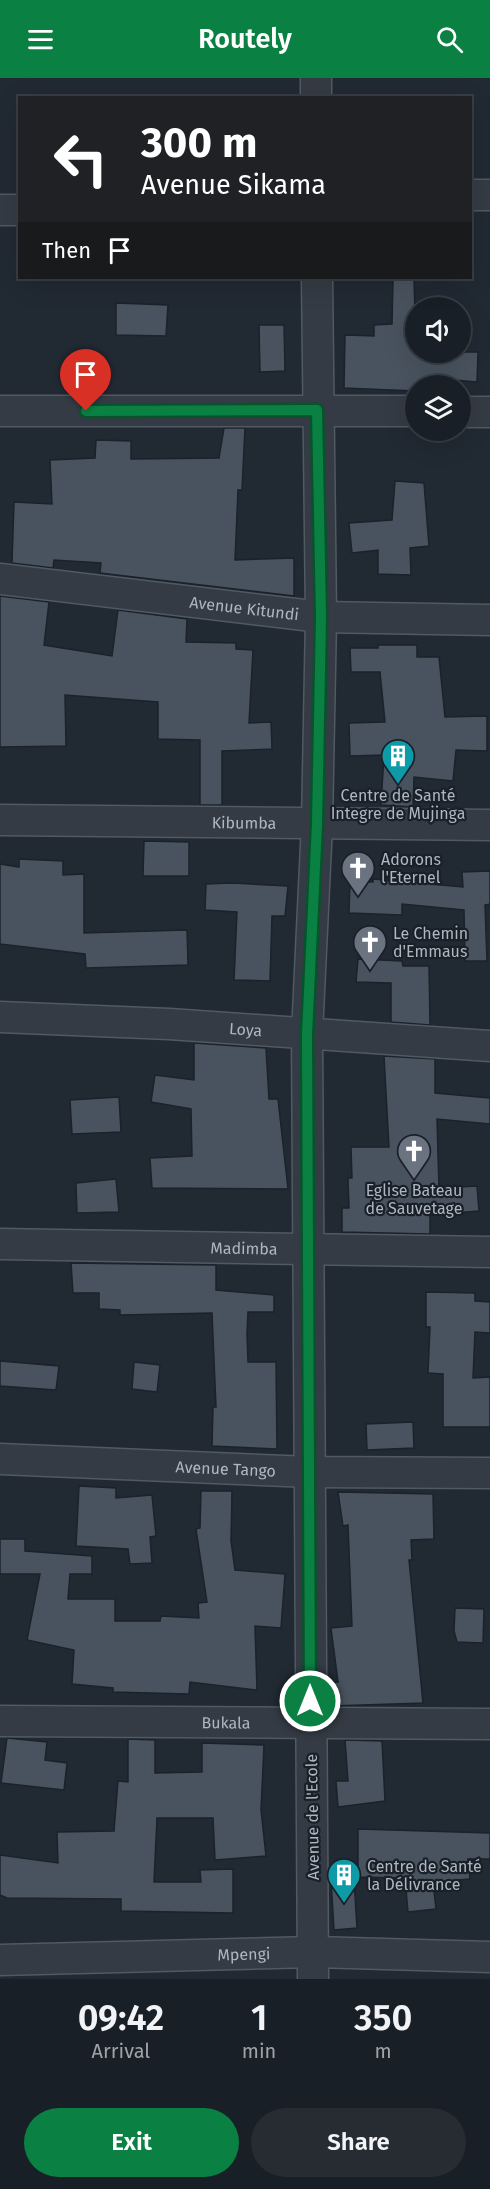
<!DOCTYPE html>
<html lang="en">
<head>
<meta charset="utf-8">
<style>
	:root { --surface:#191f26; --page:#262c32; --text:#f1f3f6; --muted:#9fa2a7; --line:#373d43; --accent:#0b8043 }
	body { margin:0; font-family:"Fira Sans",sans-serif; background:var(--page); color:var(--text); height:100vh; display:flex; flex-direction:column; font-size:22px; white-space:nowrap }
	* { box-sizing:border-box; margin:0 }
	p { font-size:20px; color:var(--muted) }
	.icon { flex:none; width:33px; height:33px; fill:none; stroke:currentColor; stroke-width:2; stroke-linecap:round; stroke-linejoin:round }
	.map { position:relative; height:1901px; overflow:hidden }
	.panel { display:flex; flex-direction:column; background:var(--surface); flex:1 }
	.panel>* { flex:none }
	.guide { position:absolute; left:18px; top:18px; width:454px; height:183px; border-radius:0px; box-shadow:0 6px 24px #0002,0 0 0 2px var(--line); background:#202124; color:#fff; overflow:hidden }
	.fabs { position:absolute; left:405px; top:219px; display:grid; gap:12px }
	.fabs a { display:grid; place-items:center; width:66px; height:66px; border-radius:50%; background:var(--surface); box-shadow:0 6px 24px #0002,0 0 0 2px var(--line); font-size:30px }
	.pin { position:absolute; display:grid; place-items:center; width:51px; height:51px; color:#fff; margin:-62px -26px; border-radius:50% 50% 50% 0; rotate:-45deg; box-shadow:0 0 6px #0007 }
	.pin .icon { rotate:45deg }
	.me { position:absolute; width:66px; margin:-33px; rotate:0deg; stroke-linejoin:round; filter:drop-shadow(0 0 4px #0008) }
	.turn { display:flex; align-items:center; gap:21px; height:126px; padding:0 24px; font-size:27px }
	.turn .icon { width:78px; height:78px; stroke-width:2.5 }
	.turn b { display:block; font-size:42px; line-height:51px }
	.then { display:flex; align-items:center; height:57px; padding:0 24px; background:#0003; gap:12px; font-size:22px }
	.eta { display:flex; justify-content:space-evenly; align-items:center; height:102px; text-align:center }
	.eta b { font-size:36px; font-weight:600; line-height:42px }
	.primary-button { display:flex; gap:12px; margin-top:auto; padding:12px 24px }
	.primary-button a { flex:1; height:69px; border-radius:36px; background:var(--accent); color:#fff; font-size:24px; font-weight:600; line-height:69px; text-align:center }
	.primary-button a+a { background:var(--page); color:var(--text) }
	header { display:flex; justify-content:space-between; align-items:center; height:78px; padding:0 24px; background:var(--accent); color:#fff; font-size:27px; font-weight:600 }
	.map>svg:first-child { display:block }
	.building { fill:#49535f; stroke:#1b222a; stroke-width:1.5 }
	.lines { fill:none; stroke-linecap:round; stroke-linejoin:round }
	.street-casing { stroke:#515962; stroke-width:33 }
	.street { stroke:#343b44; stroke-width:30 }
	.route-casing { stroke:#07532c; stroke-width:15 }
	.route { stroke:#0b8043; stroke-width:10 }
	.labels { text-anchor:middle; stroke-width:4.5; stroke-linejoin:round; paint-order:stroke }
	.street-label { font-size:16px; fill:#aeb6c1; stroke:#1a2028 }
	.poi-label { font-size:16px; fill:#aeb6c1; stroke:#1a2028; text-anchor:start }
</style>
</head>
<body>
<header><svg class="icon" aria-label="menu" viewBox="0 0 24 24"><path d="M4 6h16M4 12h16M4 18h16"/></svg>Routely<svg class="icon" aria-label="search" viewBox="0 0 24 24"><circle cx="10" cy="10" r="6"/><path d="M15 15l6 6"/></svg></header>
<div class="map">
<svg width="490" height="1901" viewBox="0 0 490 1901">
	<rect width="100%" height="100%" fill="#212933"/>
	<path class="building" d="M 393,200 L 414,200 L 416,274 L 478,274 L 477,304 L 454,302 L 454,308 L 416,308 L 416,313 L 344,310 L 345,257 L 374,258 L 374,247 L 392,246 Z
		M 116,225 L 168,227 L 166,258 L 116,257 Z
		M 259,247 L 284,247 L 285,293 L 260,294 Z
		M 224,350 L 245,350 L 242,412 L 238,412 L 235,482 L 294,480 L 294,518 L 100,495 L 101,485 L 54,482 L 53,490 L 12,485 L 14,424 L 52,426 L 50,382 L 95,380 L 96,362 L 131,363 L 131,381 L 219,380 Z
		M 395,403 L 424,405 L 429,468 L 410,470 L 411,497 L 378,496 L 378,472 L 352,475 L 349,445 L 392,442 Z
		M 0,518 L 49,524 L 44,567 L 112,578 L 118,532 L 187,541 L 186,564 L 236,565 L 236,571 L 253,572 L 249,645 L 271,644 L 272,671 L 222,673 L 222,727 L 200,727 L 200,662 L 158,661 L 158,624 L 65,617 L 66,668 L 0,669 Z
		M 378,567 L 417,567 L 417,579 L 439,579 L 445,639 L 487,638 L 487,673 L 456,672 L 453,703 L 414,699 L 413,729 L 381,727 L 384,677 L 350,678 L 349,645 L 385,644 L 380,594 L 351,594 L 350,570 L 378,570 Z
		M 144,763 L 189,764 L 189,798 L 143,798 Z
		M 19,781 L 63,783 L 63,797 L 84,796 L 84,855 L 187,852 L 188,887 L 86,890 L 85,876 L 0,866 L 0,786 L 19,789 Z
		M 490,793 L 490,826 L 485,827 L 487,883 L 465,883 L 464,832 L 402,826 L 402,837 L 349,835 L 350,803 L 373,804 L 373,801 L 463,809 L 462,794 Z
		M 232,805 L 288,808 L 285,838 L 272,838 L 270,903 L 234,902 L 237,834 L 205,832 L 206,806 Z
		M 358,881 L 402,883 L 403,888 L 429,888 L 430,947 L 391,944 L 391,905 L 356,904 Z
		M 194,965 L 266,970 L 269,1021 L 278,1021 L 288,1111 L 152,1110 L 150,1080 L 192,1078 L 191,1031 L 151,1024 L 155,997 L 194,1002 Z
		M 384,978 L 435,981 L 435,1015 L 490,1020 L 490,1046 L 437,1041 L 439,1110 L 477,1108 L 479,1133 L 430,1137 L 430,1156 L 342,1154 L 342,1130 L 349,1130 L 348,1100 L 352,1100 L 351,1069 L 389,1069 Z
		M 119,1019 L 121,1054 L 72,1056 L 70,1022 Z
		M 116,1101 L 119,1134 L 77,1135 L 76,1105 Z
		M 71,1185 L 216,1187 L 216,1212 L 274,1217 L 274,1234 L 248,1234 L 247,1256 L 248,1284 L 276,1284 L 277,1371 L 212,1368 L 213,1329 L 216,1329 L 212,1235 L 120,1237 L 120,1232 L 99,1231 L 99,1215 L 73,1215 Z
		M 426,1214 L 475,1215 L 475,1223 L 490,1224 L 490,1255 L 475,1254 L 473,1300 L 490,1299 L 490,1349 L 443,1349 L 443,1296 L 428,1295 L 430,1249 L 426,1249 Z
		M 0,1283 L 59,1288 L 56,1312 L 0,1308 Z
		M 134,1284 L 160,1287 L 157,1314 L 132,1311 Z
		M 413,1344 L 414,1370 L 367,1372 L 366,1346 Z
		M 79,1408 L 116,1410 L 116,1420 L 152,1417 L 156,1458 L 150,1459 L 152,1485 L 130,1486 L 128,1471 L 76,1468 Z
		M 201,1413 L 232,1413 L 231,1463 L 235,1492 L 285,1496 L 281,1550 L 255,1548 L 257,1612 L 190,1604 L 189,1616 L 113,1614 L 113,1610 L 72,1606 L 74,1572 L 27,1562 L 40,1496 L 0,1496 L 0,1461 L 25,1461 L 25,1473 L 92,1478 L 92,1496 L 70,1496 L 68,1521 L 115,1521 L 115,1543 L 160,1543 L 161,1538 L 199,1540 L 198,1525 L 207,1524 L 196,1451 L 200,1450 Z
		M 338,1414 L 433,1416 L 434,1461 L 411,1462 L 412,1482 L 409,1482 L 423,1625 L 331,1628 L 331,1604 L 338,1604 L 331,1550 L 352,1548 L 348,1447 L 343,1448 Z
		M 455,1530 L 484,1531 L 483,1565 L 457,1564 L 454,1553 Z
		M 7,1660 L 47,1664 L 45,1682 L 67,1685 L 64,1712 L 1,1705 Z
		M 128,1661 L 155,1662 L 155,1695 L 202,1694 L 202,1665 L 264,1667 L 261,1732 L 266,1778 L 215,1782 L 213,1740 L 157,1740 L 154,1804 L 201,1804 L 200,1792 L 233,1791 L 233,1835 L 121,1833 L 121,1821 L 7,1820 L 0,1817 L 0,1777 L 58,1785 L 57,1754 L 114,1753 L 118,1703 L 128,1704 Z
		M 345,1662 L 382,1663 L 385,1723 L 338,1729 L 336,1703 L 348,1703 Z
		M 358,1751 L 490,1755 L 490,1781 L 468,1781 L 470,1801 L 433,1804 L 436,1831 L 408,1834 L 405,1800 L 358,1799 Z
		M 354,1801 L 357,1850 L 334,1852 L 331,1802 Z"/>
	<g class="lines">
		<g class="street-casing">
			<g id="street">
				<path d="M 316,0 L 316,20"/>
				<path d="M 471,117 L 490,117"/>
				<path d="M 0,132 L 20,132"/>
				<path d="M 0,333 L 416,333"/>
				<path d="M 460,334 L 490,334"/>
				<path id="s1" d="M 0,501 L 321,539 L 490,542"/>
				<path id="s2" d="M 0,742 L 490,747"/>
				<path id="s3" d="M 0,939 L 169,946 L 490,968"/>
				<path id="s4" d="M 0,1166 L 490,1174"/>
				<path id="s5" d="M 0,1381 L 310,1394 L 490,1395"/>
				<path id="s6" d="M 0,1643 L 490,1646"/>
				<path id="s7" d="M 0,1882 L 314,1874 L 490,1879"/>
				<path d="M 313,1901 L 307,956 L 317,746 L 321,539 L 317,200"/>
			</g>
		</g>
		<use href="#street" class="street"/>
	</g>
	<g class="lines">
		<g class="route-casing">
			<path id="route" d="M 86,333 L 317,332 L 321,539 L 317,746 L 307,956 L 310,1623"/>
		</g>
		<use href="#route" class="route"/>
	</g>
	<defs>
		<g id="building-pin" transform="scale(1.725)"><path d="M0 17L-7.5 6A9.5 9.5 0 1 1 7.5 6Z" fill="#0f9aa8" stroke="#1a2028"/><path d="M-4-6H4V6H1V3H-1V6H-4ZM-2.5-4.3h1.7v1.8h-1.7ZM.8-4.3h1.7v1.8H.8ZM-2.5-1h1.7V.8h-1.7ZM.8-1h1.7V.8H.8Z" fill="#fff"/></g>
		<g id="church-pin" transform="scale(1.725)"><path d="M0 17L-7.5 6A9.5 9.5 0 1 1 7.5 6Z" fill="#6b7280" stroke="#1a2028"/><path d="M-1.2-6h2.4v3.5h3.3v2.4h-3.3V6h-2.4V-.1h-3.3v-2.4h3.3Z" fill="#fff"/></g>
	</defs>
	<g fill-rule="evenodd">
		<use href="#building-pin" x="398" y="678"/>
		<use href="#church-pin" x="358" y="790"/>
		<use href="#church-pin" x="370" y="864"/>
		<use href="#church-pin" x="414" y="1073"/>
		<use href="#building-pin" x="344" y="1797"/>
	</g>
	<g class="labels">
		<g class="street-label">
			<text dy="6" stroke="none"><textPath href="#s1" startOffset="246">Avenue Kitundi</textPath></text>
			<text dy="6" stroke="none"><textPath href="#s2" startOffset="244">Kibumba</textPath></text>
			<text dy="6" stroke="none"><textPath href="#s3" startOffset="246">Loya</textPath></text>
			<text dy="6" stroke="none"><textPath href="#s4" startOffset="244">Madimba</textPath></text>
			<text dy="6" stroke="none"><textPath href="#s5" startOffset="226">Avenue Tango</textPath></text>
			<text dy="6" stroke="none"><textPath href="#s6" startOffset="226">Bukala</textPath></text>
			<text transform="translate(312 1739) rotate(-91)" y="6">Avenue de l'Ecole</text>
			<text dy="6" stroke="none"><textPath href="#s7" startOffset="244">Mpengi</textPath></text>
		</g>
		<g class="poi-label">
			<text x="398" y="723" text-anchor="middle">Centre de Santé<tspan x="398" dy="18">Integre de Mujinga</tspan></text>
			<text x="381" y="787">Adorons<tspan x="381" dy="18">l'Eternel</tspan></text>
			<text x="393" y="861">Le Chemin<tspan x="393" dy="18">d'Emmaus</tspan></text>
			<text x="414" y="1118" text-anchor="middle">Eglise Bateau<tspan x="414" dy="18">de Sauvetage</tspan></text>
			<text x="367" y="1794">Centre de Santé<tspan x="367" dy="18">la Délivrance</tspan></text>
		</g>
	</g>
</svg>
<div class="fabs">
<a><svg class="icon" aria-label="sound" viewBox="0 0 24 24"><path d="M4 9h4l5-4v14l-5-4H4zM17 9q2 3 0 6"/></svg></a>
<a><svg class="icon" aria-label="layers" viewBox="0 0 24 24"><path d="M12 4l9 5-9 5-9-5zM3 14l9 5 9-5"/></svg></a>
</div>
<div class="pin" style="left:86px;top:333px;background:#d93025"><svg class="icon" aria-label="arrive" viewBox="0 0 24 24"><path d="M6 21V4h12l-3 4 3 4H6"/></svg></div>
<svg class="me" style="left:310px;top:1623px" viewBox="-20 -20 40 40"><circle r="17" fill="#0b8043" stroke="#fff" stroke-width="3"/><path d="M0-11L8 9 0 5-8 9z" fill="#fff"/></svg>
<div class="guide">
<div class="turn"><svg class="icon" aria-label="left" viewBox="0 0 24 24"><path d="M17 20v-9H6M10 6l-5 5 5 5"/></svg><div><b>300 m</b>Avenue Sikama</div></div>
<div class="then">Then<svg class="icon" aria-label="arrive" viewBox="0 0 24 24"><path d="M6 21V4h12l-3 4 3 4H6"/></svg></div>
</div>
</div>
<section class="panel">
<div class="eta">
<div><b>09:42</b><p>Arrival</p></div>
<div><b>1</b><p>min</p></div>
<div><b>350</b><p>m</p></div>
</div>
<div class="primary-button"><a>Exit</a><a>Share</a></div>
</section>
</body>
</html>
